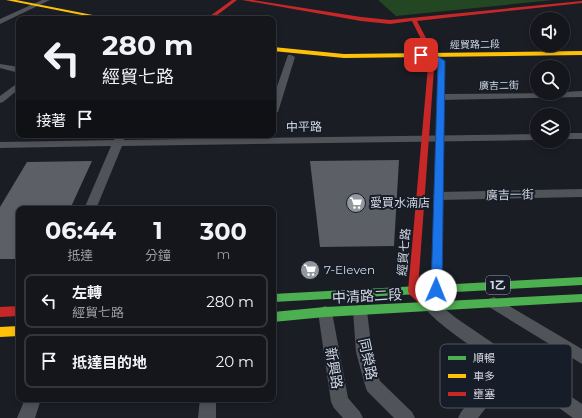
<!DOCTYPE html>
<html lang="zh-TW">
<head>
<meta charset="utf-8">
<style>
	:root { --surface:#14161b; --page:#1d1f24; --text:#f1f3f6; --muted:#9d9fa3; --line:#33353a }
	body { margin:0; font-family:Montserrat,"Noto Sans TC",sans-serif; background:var(--page); color:var(--text); height:100vh; display:flex; flex-direction:column; font-size:15px; white-space:nowrap }
	* { box-sizing:border-box; margin:0 }
	p { font-size:13px; color:var(--muted) }
	.icon { flex:none; width:22px; height:22px; fill:none; stroke:currentColor; stroke-width:2; stroke-linecap:round; stroke-linejoin:round }
	.map { position:relative; flex:1; overflow:hidden }
	.sheet { position:absolute; left:16px; top:206px; width:260px; height:196px; display:flex; flex-direction:column; background:var(--surface); border-radius:8px; box-shadow:0 2px 6px #0003,0 0 0 1px var(--line) }
	.sheet>* { flex:none }
	.top-card { position:absolute; left:16px; top:16px; width:260px; height:122px; border-radius:8px; box-shadow:0 2px 6px #0003,0 0 0 1px var(--line); background:#14161b; color:var(--text); overflow:hidden }
	.tools { position:absolute; left:530px; top:12px; display:grid; gap:8px }
	.tools a { display:grid; place-items:center; width:40px; height:40px; border-radius:50%; background:var(--surface); box-shadow:0 2px 6px #0003,0 0 0 1px var(--line); font-size:20px }
	.pin { position:absolute; display:grid; place-items:center; width:34px; height:34px; color:#fff; margin:-17px; border-radius:8px; box-shadow:0 2px 6px #0006 }
	.me { position:absolute; width:44px; margin:-22px; rotate:1deg; stroke-linejoin:round; filter:drop-shadow(0 0 3px #0008) }
	.turn { display:flex; align-items:center; gap:14px; height:84px; padding:0 20px; font-size:18px }
	.turn .icon { width:52px; height:52px; stroke-width:2.5 }
	.turn b { display:block; font-size:28px; line-height:34px }
	.then { display:flex; align-items:center; height:38px; padding:0 20px; background:#0003; gap:8px; font-size:15px }
	.eta { display:flex; justify-content:space-evenly; align-items:center; height:68px; text-align:center }
	.eta b { font-size:24px; font-weight:700; line-height:28px }
	ul { padding:0; list-style:none }
	li { display:flex; align-items:center; gap:12px; height:54px; margin:0 8px 6px; padding:0 12px; border:2px solid var(--line); border-radius:8px }
	li div { flex:1 }
	li b { display:block; font-size:15px }
	li em { font-style:normal }
	.map>svg:first-child { display:block }
	.green { fill:#244723 }
	.building { fill:#5c5f65 }
	.lines { fill:none; stroke-linecap:round; stroke-linejoin:round }
	.street { fill:#505358; fill-rule:evenodd }
	.fast { fill:#4caf50; fill-rule:evenodd }
	.slow { fill:#ffc107; fill-rule:evenodd }
	.jam { fill:#c62828; fill-rule:evenodd }
	.route { fill:#1a73e8; stroke:#114b97 }
	.labels { text-anchor:middle; stroke-width:4; stroke-linejoin:round; paint-order:stroke }
	.far-street-label { font-size:10px; fill:#d4d9e1; stroke:#161c28 }
	.shield { fill:#161c28; stroke:#9ba0aa; stroke-width:1 }
	.shield-label { font-size:11px; font-weight:bold; fill:#d4d9e1 }
	.street-label { font-size:12px; fill:#d4d9e1; stroke:#161c28 }
	.poi-label { font-size:12px; fill:#d4d9e1; stroke:#161c28; text-anchor:start }
	.near-street-label { font-size:14px; fill:#d4d9e1; stroke:#161c28 }
	.key { fill:#161c28; stroke:#4f5560; stroke-width:1 }
	.key-label { font-size:11px; fill:#d4d9e1 }
</style>
</head>
<body>
<div class="map">
<svg width="582" height="418" viewBox="0 0 582 418">
	<rect width="100%" height="100%" fill="#1a1d24"/>
	<path class="green" d="M 378,0 L 553,0 L 396,16 Z"/>
	<path class="building" d="M 399,160 L 394,246 L 320,247 L 310,161 Z
		M 92,161 L 70,209 L 19,209 L 19,259 L 0,259 L 0,207 L 27,162 Z"/>
	<g class="lines">
		<path class="street" d="M 42,0 L 50,0 L 0,24 L 0,19 Z
			M 288,55 L 291,55 L 295,57 L 278,112 L 273,115 L 273,98 Z
			M 0,64 L 19,67 L 19,73 L 0,68 Z
			M 19,82 L 19,89 L 3,102 L 0,103 L 0,96 Z
			M 582,91 L 582,97 L 441,100 L 436,97 L 441,94 L 563,93 L 563,92 Z
			M 563,133 L 582,133 L 582,139 L 563,139 Z
			M 537,134 L 537,140 L 122,146 L 96,209 L 84,209 L 111,146 L 0,148 L 0,142 L 114,140 L 116,136 L 124,136 L 124,140 Z
			M 582,189 L 582,197 L 439,200 L 435,199 L 433,196 L 435,193 L 439,192 Z
			M 494,297 L 582,349 L 582,364 L 489,307 L 487,303 L 489,299 Z
			M 431,300 L 436,302 L 456,318 L 582,404 L 582,418 L 573,418 L 512,374 L 478,418 L 458,418 L 461,412 L 499,365 C 482,353 432,322 424,306 L 426,302 Z
			M 360,305 L 365,307 L 367,311 L 372,352 L 380,381 L 412,412 L 415,418 L 394,418 L 367,391 L 365,385 L 356,352 L 353,311 L 355,307 Z
			M 325,306 L 330,308 L 332,312 L 348,398 L 360,412 L 363,418 L 343,418 L 334,408 L 331,402 L 318,312 L 320,308 Z
			M 25,399 L 41,399 L 35,418 L 17,418 Z
			M 200,399 L 216,399 L 216,418 L 198,418 Z"/>
		<path class="fast" d="M 582,277 L 582,285 L 273,302 L 273,294 Z
			M 582,294 L 582,302 L 325,317 L 273,322 L 273,312 L 325,307 Z"/>
		<path class="slow" d="M 6,0 L 16,0 L 113,19 L 102,19 Z
			M 273,47 L 344,54 L 582,51 L 582,55 L 344,58 L 273,51 Z
			M 441,59 L 444,61 L 442,290 L 439,298 L 435,299 L 431,298 L 430,295 L 432,290 L 438,61 Z
			M 19,326 L 19,336 L 0,337 L 0,327 Z"/>
		<path class="jam" d="M 232,0 L 237,0 L 212,19 L 206,19 Z
			M 242,0 L 253,0 L 361,17 L 390,20 L 582,1 L 582,3 L 417,21 L 435,55 L 418,289 L 429,298 L 431,292 L 435,291 L 439,292 L 440,295 L 435,309 C 426,312 416,300 409,294 L 408,291 L 429,55 L 412,21 L 390,24 L 361,21 Z
			M 19,306 L 19,316 L 0,317 L 0,307 Z"/>
	</g>
	<path class="route" d="M 419,54 L 434,54 L 445,61 L 442,290 L 440,293 L 436,294 L 433,293 L 431,290 L 438,62 L 430,57 L 419,57 Z"/>
	<defs>
		<g id="supermarket-disc" transform="scale(1)"><circle r="9.5" fill="#93979f" stroke="#161c28"/><path d="M-6-5.5h2.5l.6 2H6L4.5 2H-2.5L-4.4-4H-6ZM-1.5 3.2a1.3 1.3 0 1 0 .1 0ZM3 3.2a1.3 1.3 0 1 0 .1 0Z" fill="#fff"/></g>
	</defs>
	<g fill-rule="evenodd">
		<use href="#supermarket-disc" x="356" y="203"/>
		<use href="#supermarket-disc" x="310" y="270"/>
	</g>
	<g class="labels">
		<g class="far-street-label">
			<text transform="translate(475 44) rotate(-1)" y="4">經貿路二段</text>
			<text transform="translate(499 85) rotate(-1)" y="4">廣吉二街</text>
		</g>
		<rect class="shield" x="486" y="276" width="24" height="18" rx="3"/>
		<g class="shield-label">
			<text x="498" y="289">1乙</text>
		</g>
		<g class="street-label">
			<text transform="translate(304 127) rotate(-1)" y="4">中平路</text>
			<text transform="translate(510 195) rotate(-1)" y="4">廣吉一街</text>
			<text transform="translate(404 252) rotate(-85)" y="4">經貿七路</text>
		</g>
		<g class="poi-label">
			<text x="370" y="207">愛買水湳店</text>
			<text x="324" y="274">7-Eleven</text>
		</g>
		<g class="near-street-label">
			<text transform="translate(367 296) rotate(-3)" y="5">中清路二段</text>
			<text transform="translate(368 359) rotate(78)" y="5">同榮路</text>
			<text transform="translate(334 368) rotate(80)" y="5">新興路</text>
		</g>
	</g>
	<rect x="440" y="344" width="132" height="64" rx="6" class="key"/>
	<rect x="448" y="356" width="18" height="4" fill="#4caf50"/>
	<rect x="448" y="374" width="18" height="4" fill="#ffc107"/>
	<rect x="448" y="392" width="18" height="4" fill="#c62828"/>
	<g class="key-label">
		<text x="473" y="362">順暢</text>
		<text x="473" y="380">車多</text>
		<text x="473" y="398">壅塞</text>
	</g>
</svg>
<div class="tools">
<a><svg class="icon" aria-label="sound" viewBox="0 0 24 24"><path d="M4 9h4l5-4v14l-5-4H4zM17 9q2 3 0 6"/></svg></a>
<a><svg class="icon" aria-label="search" viewBox="0 0 24 24"><circle cx="10" cy="10" r="6"/><path d="M15 15l6 6"/></svg></a>
<a><svg class="icon" aria-label="layers" viewBox="0 0 24 24"><path d="M12 4l9 5-9 5-9-5zM3 14l9 5 9-5"/></svg></a>
</div>
<div class="pin" style="left:421px;top:55px;background:#d93025"><svg class="icon" aria-label="arrive" viewBox="0 0 24 24"><path d="M6 21V4h12l-3 4 3 4H6"/></svg></div>
<svg class="me" style="left:436px;top:290px" viewBox="-20 -20 40 40"><circle r="19" fill="#fff"/><path d="M0-13L10 11 0 6-10 11z" fill="#1a73e8"/></svg>
<div class="top-card">
<div class="turn"><svg class="icon" aria-label="left" viewBox="0 0 24 24"><path d="M17 20v-9H6M10 6l-5 5 5 5"/></svg><div><b>280 m</b>經貿七路</div></div>
<div class="then">接著<svg class="icon" aria-label="arrive" viewBox="0 0 24 24"><path d="M6 21V4h12l-3 4 3 4H6"/></svg></div>
</div>
<section class="sheet">
<div class="eta">
<div><b>06:44</b><p>抵達</p></div>
<div><b>1</b><p>分鐘</p></div>
<div><b>300</b><p>m</p></div>
</div>
<ul>
<li><svg class="icon" aria-label="left" viewBox="0 0 24 24"><path d="M17 20v-9H6M10 6l-5 5 5 5"/></svg><div><b>左轉</b><p>經貿七路</p></div><em>280 m</em></li>
<li><svg class="icon" aria-label="arrive" viewBox="0 0 24 24"><path d="M6 21V4h12l-3 4 3 4H6"/></svg><div><b>抵達目的地</b></div><em>20 m</em></li>
</ul>
</section>
</div>
</body>
</html>
